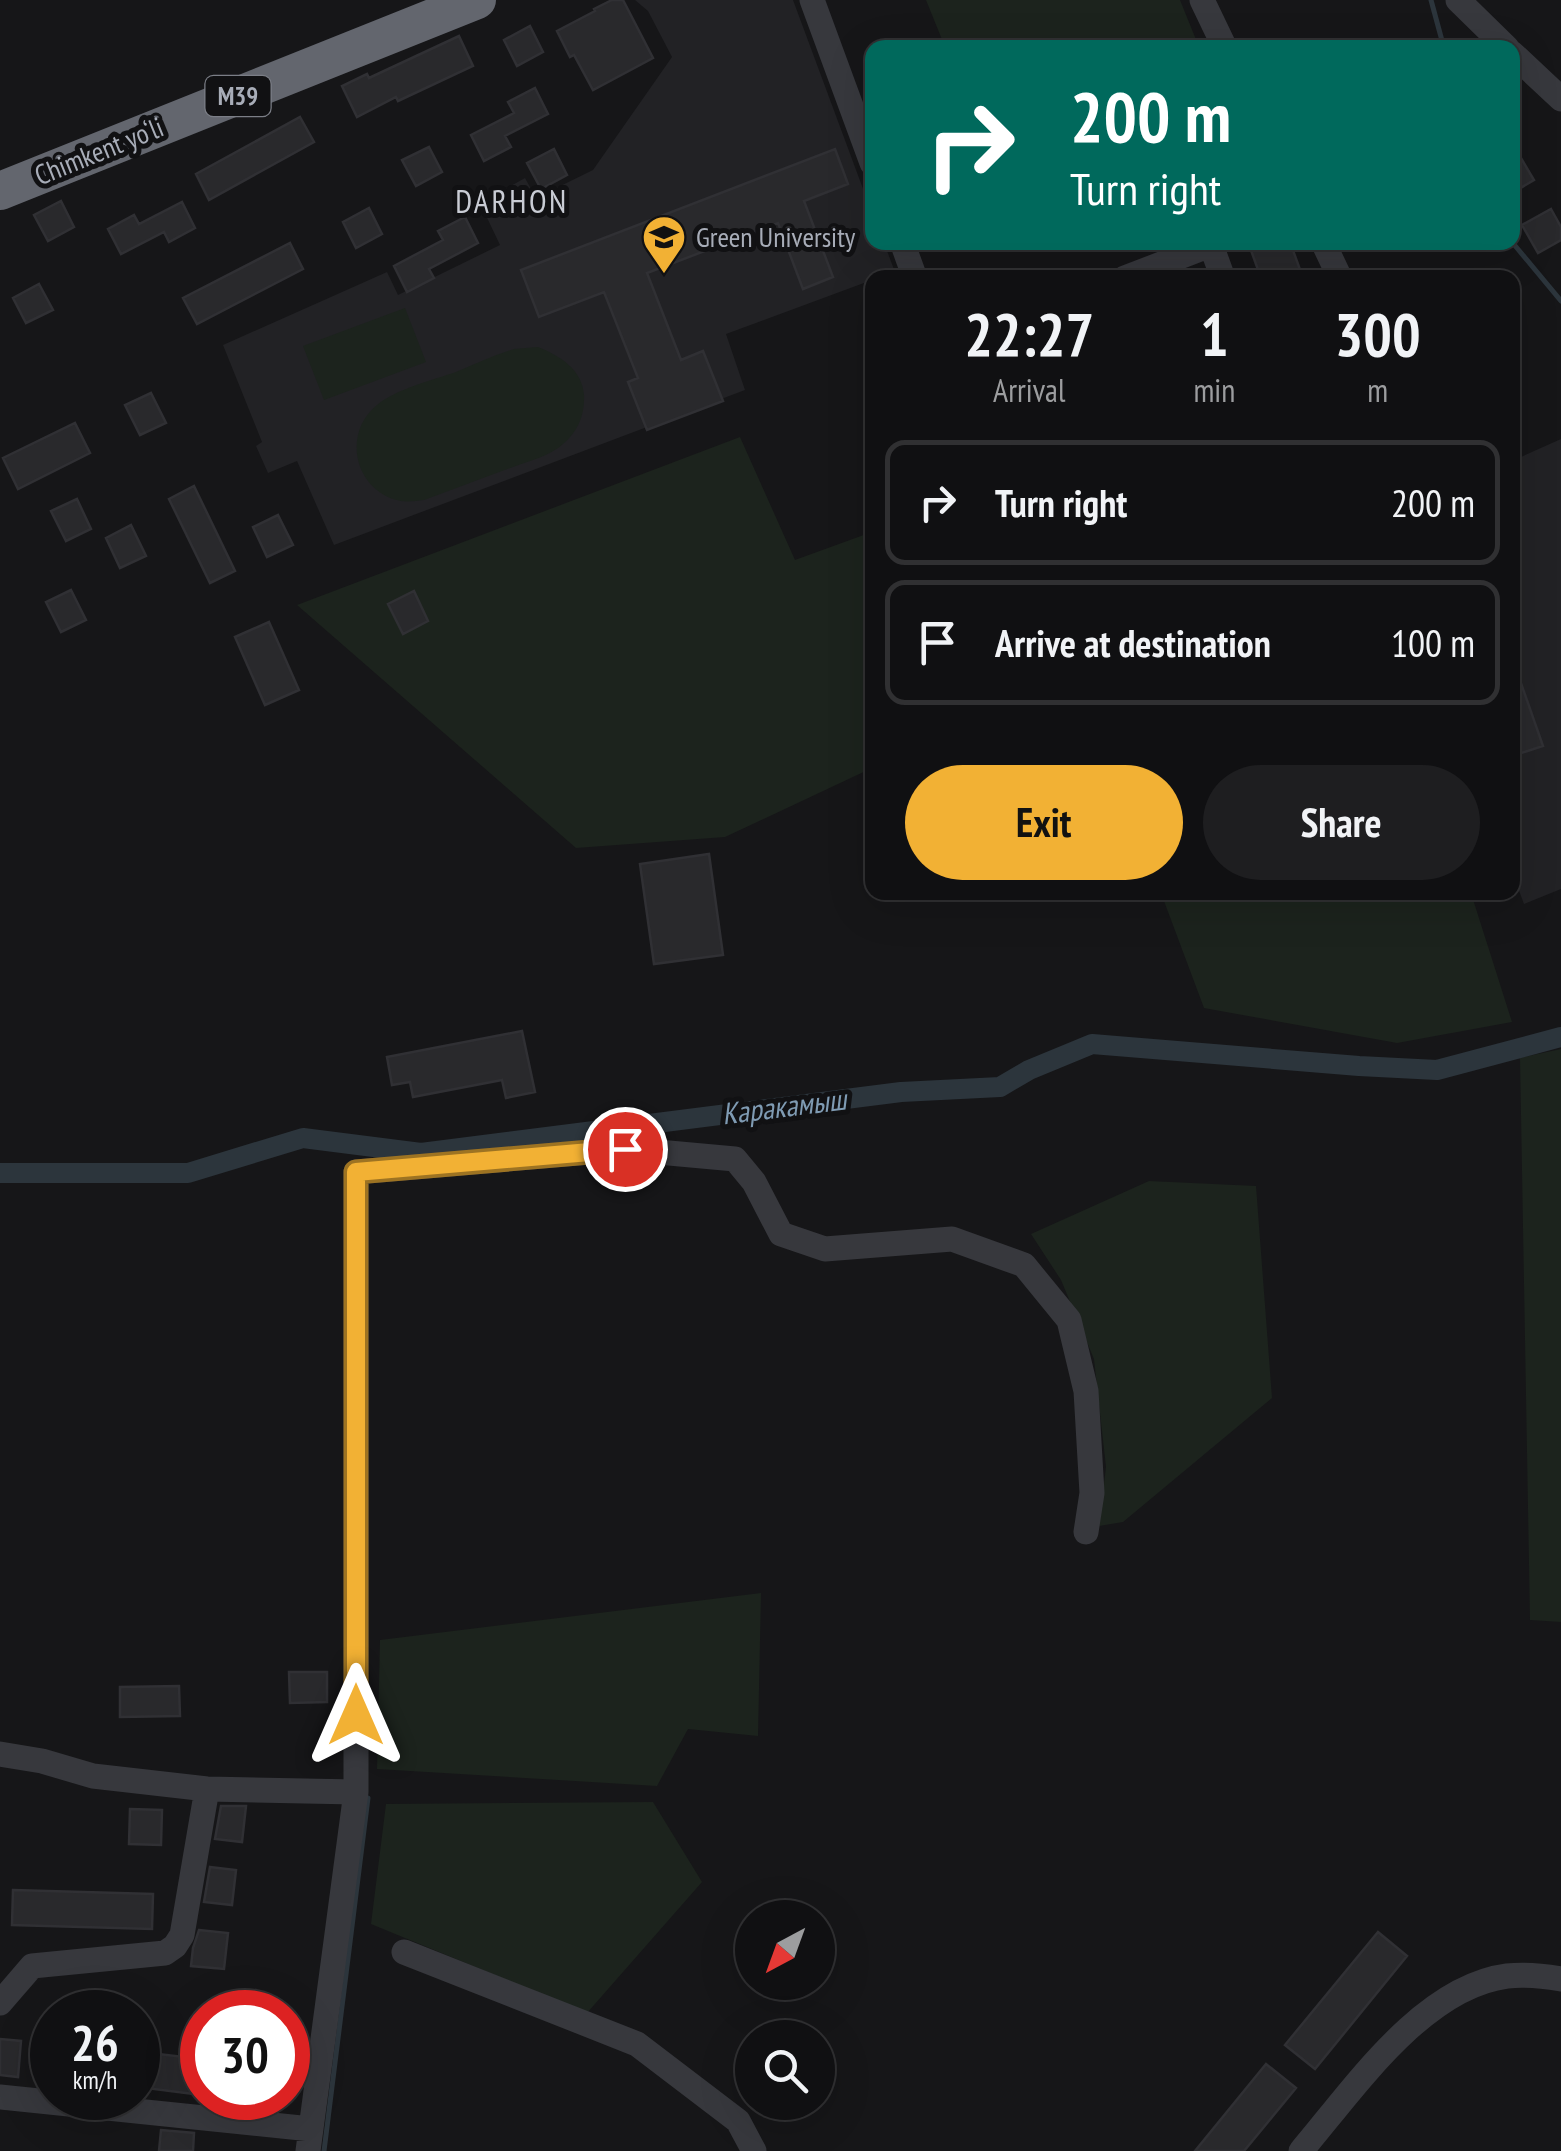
<!DOCTYPE html>
<html lang="en">
<head>
<meta charset="utf-8">
<style>
	:root { --surface:#101012; --page:#1e1e20; --text:#f1f3f6; --muted:#9c9d9f; --line:#303032; --accent:#f2b134 }
	body { margin:0; font-family:"PT Sans Narrow",sans-serif; background:var(--page); color:var(--text); height:100vh; display:flex; flex-direction:column; font-size:38px; white-space:nowrap }
	* { box-sizing:border-box; margin:0 }
	p { font-size:32px; color:var(--muted) }
	.icon { flex:none; width:55px; height:55px; fill:none; stroke:currentColor; stroke-width:2; stroke-linecap:round; stroke-linejoin:round }
	.map { position:relative; flex:1; overflow:hidden }
	.panel { position:absolute; left:865px; top:270px; width:655px; height:630px; display:flex; flex-direction:column; background:var(--surface); border-radius:20px; box-shadow:0 10px 40px #0002,0 0 0 2px var(--line) }
	.panel>* { flex:none }
	.top-card { position:absolute; left:865px; top:40px; width:655px; height:210px; border-radius:20px; box-shadow:0 10px 40px #0002,0 0 0 2px var(--line); background:#00695c; color:#fff; overflow:hidden }
	.needle { width:65px; rotate:221deg }
	.fabs { position:absolute; left:735px; top:1900px; display:grid; gap:20px }
	.fabs a { display:grid; place-items:center; width:100px; height:100px; border-radius:50%; background:var(--surface); box-shadow:0 10px 40px #0002,0 0 0 2px var(--line); font-size:50px }
	.speed { position:absolute; left:30px; top:1990px; display:flex; gap:20px; font-size:50px; font-weight:700; text-align:center }
	.speed>* { display:grid; place-content:center; width:130px; height:130px; border-radius:50%; background:var(--surface); box-shadow:0 10px 40px #0002,0 0 0 2px var(--line); line-height:1 }
	.speed small { font-size:25px; font-weight:400 }
	.speed .limit { border:15px solid #d22; background:#fff; color:#111 }
	.pin { position:absolute; display:grid; place-items:center; width:85px; height:85px; color:#fff; margin:-42px; border:5px solid #fff; border-radius:50%; box-shadow:0 2px 10px #0007 }
	.me { position:absolute; width:110px; margin:-55px; rotate:0deg; stroke-linejoin:round; filter:drop-shadow(0 0 8px #0008) }
	.turn { display:flex; align-items:center; gap:35px; height:210px; padding:0 40px; font-size:45px }
	.turn .icon { width:130px; height:130px; stroke-width:2.5 }
	.turn b { display:block; font-size:70px; line-height:85px }
	.eta { display:flex; justify-content:space-evenly; align-items:center; height:170px; text-align:center }
	.eta b { font-size:60px; font-weight:700; line-height:70px }
	.primary-button { display:flex; gap:20px; margin-top:auto; padding:20px 40px }
	.primary-button a { flex:1; height:115px; border-radius:60px; background:var(--accent); color:#111; font-size:40px; font-weight:700; line-height:115px; text-align:center }
	.primary-button a+a { background:var(--page); color:var(--text) }
	ul { padding:0; list-style:none }
	li { display:flex; align-items:center; gap:30px; height:125px; margin:0 20px 15px; padding:0 20px; border:5px solid var(--line); border-radius:20px }
	li div { flex:1 }
	li b { display:block; font-size:38px }
	li em { font-style:normal }
	.map>svg:first-child { display:block }
	.built { fill:#222225 }
	.green { fill:#1c231d }
	.lines { fill:none; stroke-linecap:round; stroke-linejoin:round }
	.stream { stroke:#2c353c; stroke-width:5 }
	.canal { stroke:#2c353c; stroke-width:20 }
	.building { fill:#29292c; stroke:#303034; stroke-width:2.5 }
	.minor { stroke:#37383d; stroke-width:25 }
	.highway { stroke:#63666e; stroke-width:38 }
	.route-casing { stroke:#9d7322; stroke-width:25 }
	.route { stroke:#f2b134; stroke-width:18 }
	.labels { text-anchor:middle; stroke-width:10; stroke-linejoin:round; paint-order:stroke }
	.shield { fill:#111113; stroke:#7b7e86; stroke-width:2.5 }
	.shield-label { font-size:25px; font-weight:bold; fill:#a8adb8 }
	.street-label { font-size:28px; fill:#a8adb8; stroke:#111113 }
	.poi-label { font-size:28px; fill:#a8adb8; stroke:#111113; text-anchor:start }
	.water-label { font-size:30px; font-style:italic; fill:#7f9bb3; stroke:#111113 }
	.quarter-label { font-size:32px; letter-spacing:2.5px; fill:#c9ccd4; stroke:#111113 }
</style>
</head>
<body>
<div class="map">
<svg width="1561" height="2151" viewBox="0 0 1561 2151">
	<rect width="100%" height="100%" fill="#161618"/>
	<path class="built" d="M 635,0 L 793,0 L 872,213 L 872,242 L 884,243 L 895,272 L 872,278 L 872,280 L 726,334 L 745,390 L 334,545 L 297,461 L 268,473 L 256,446 L 262,442 L 223,345 L 387,272 L 398,295 L 500,245 L 480,203 L 525,178 L 536,198 L 593,170 L 672,57 L 648,11 Z
		M 1561,439 L 1561,889 L 1524,904 L 1512,872 L 1512,461 Z"/>
	<path class="green" d="M 926,0 L 1180,0 L 1199,47 L 945,47 Z
		M 405,308 L 426,362 L 324,400 L 303,346 Z
		M 538,347 C 560,356 582,369 584,395 C 585,414 578,432 563,444 C 550,456 529,461 513,467 C 483,478 454,489 424,500 C 416,501 408,502 401,501 C 355,492 341,434 377,405 C 396,389 433,380 456,372 C 475,364 495,355 514,349 C 522,348 530,348 538,347 Z
		M 740,437 L 795,560 L 872,532 L 872,768 L 725,837 L 576,848 L 297,605 Z
		M 1161,893 L 1471,893 L 1512,1022 L 1397,1043 L 1204,1008 Z
		M 1561,1049 L 1561,1622 L 1530,1620 L 1520,1058 Z
		M 1149,1181 L 1256,1186 L 1272,1398 L 1123,1522 L 1099,1526 L 1106,1467 L 1094,1359 L 1061,1280 L 1031,1234 Z
		M 761,1593 L 758,1736 L 688,1729 L 657,1786 L 377,1769 L 380,1640 Z
		M 653,1802 L 702,1882 L 587,2013 L 371,1924 L 386,1804 Z"/>
	<g class="lines">
		<path class="stream" d="M 1431,0 L 1444,48
			M 1512,242 L 1561,301
			M 324,2151 L 368,1798"/>
		<path class="canal" d="M 0,1173 L 188,1173 L 303,1138 L 421,1153 L 901,1092 L 1000,1087 L 1029,1070 L 1092,1044 L 1359,1066 L 1437,1070 L 1561,1037"/>
	</g>
	<path class="building" d="M 612,0 L 623,0 L 653,58 L 593,90 L 574,55 L 570,57 L 557,31 L 595,11 L 594,9 Z
		M 530,26 L 543,52 L 517,66 L 504,40 Z
		M 459,36 L 473,66 L 398,101 L 396,97 L 357,117 L 342,86 L 367,74 L 369,78 Z
		M 535,88 L 548,114 L 505,136 L 511,147 L 484,161 L 471,135 L 514,113 L 508,102 Z
		M 300,117 L 314,142 L 209,200 L 196,174 Z
		M 1512,143 L 1534,180 L 1512,193 Z
		M 429,147 L 442,172 L 416,186 L 402,160 Z
		M 554,149 L 567,175 L 541,189 L 527,163 Z
		M 835,149 L 848,184 L 804,201 L 833,277 L 803,289 L 778,223 L 647,273 L 681,360 L 703,351 L 723,401 L 647,430 L 628,382 L 638,378 L 604,292 L 539,317 L 521,270 Z
		M 61,201 L 74,227 L 48,241 L 34,215 Z
		M 182,202 L 195,228 L 169,242 L 164,232 L 121,254 L 108,229 L 134,215 L 139,224 Z
		M 369,208 L 382,234 L 356,248 L 343,222 Z
		M 1551,209 L 1561,227 L 1561,240 L 1538,253 L 1522,225 Z
		M 465,217 L 478,243 L 429,269 L 434,278 L 407,292 L 394,266 L 443,240 L 438,231 Z
		M 1248,242 L 1290,242 L 1303,278 L 1261,278 Z
		M 290,243 L 303,269 L 197,324 L 183,298 Z
		M 39,284 L 53,310 L 26,323 L 13,298 Z
		M 151,393 L 166,423 L 140,435 L 125,405 Z
		M 75,423 L 90,453 L 18,489 L 3,458 Z
		M 194,486 L 235,571 L 210,583 L 169,499 Z
		M 77,499 L 91,529 L 66,541 L 51,511 Z
		M 278,515 L 293,545 L 267,557 L 253,527 Z
		M 131,525 L 146,556 L 120,568 L 106,538 Z
		M 71,590 L 86,620 L 61,632 L 46,602 Z
		M 414,591 L 428,621 L 403,634 L 388,604 Z
		M 269,622 L 299,690 L 265,705 L 235,637 Z
		M 1512,666 L 1515,666 L 1543,746 L 1512,756 Z
		M 709,854 L 723,955 L 654,964 L 640,864 Z
		M 522,1031 L 535,1092 L 506,1098 L 502,1080 L 413,1097 L 410,1082 L 392,1085 L 387,1057 Z
		M 289,1672 L 327,1672 L 327,1702 L 290,1703 Z
		M 179,1686 L 180,1716 L 120,1717 L 120,1687 Z
		M 221,1806 L 246,1806 L 242,1842 L 215,1839 Z
		M 130,1809 L 162,1810 L 161,1845 L 129,1844 Z
		M 210,1867 L 236,1870 L 232,1905 L 204,1902 Z
		M 13,1890 L 153,1894 L 152,1929 L 12,1925 Z
		M 199,1930 L 228,1933 L 224,1969 L 191,1966 L 193,1948 Z
		M 1378,1932 L 1407,1956 L 1315,2069 L 1285,2045 Z
		M 0,2039 L 21,2041 L 18,2077 L 0,2075 Z
		M 141,2052 L 202,2059 L 202,2095 L 138,2087 Z
		M 1266,2064 L 1296,2088 L 1268,2122 L 1244,2151 L 1195,2151 Z
		M 161,2130 L 194,2133 L 193,2151 L 159,2151 Z"/>
	<g class="lines">
		<path class="minor" d="M 812,0 L 872,163
			M 1202,0 L 1225,48
			M 1458,0 L 1507,48
			M 1512,53 L 1561,99
			M 902,242 L 915,278
			M 1323,242 L 1340,278
			M 1211,245 L 1223,278
			M 1125,278 L 1218,242
			M 0,1754 L 42,1761 L 93,1776 L 207,1789 L 356,1792
			M 404,1952 L 637,2044 L 738,2121 L 754,2151
			M 0,2003 L 32,1966 L 165,1953 L 175,1946 L 182,1935 L 207,1789
			M 0,2097 L 311,2129
			M 308,2151 L 356,1792 L 356,1172 L 625,1149 L 735,1159 L 754,1182 L 781,1234 L 825,1249 L 952,1239 L 1024,1265 L 1069,1320 L 1086,1391 L 1092,1493 L 1086,1532
			M 1301,2151 C 1353,2090 1422,1987 1507,1976 C 1525,1974 1544,1976 1561,1979"/>
		<path class="highway" d="M 0,191 L 477,0"/>
	</g>
	<g class="lines">
		<g class="route-casing">
			<path id="route" d="M 356,1715 L 356,1172 L 625,1149"/>
		</g>
		<use href="#route" class="route"/>
	</g>
	<defs>
		<g id="university-pin" transform="scale(2.25)"><path d="M0 17L-7.5 6A9.5 9.5 0 1 1 7.5 6Z" fill="#f2b134" stroke="#111113"/><path d="M0-5L7-2L0 1L-7-2ZM-4 1L0 2.5L4 1V4Q0 6-4 4Z" fill="#111"/></g>
	</defs>
	<g fill-rule="evenodd">
		<use href="#university-pin" x="664" y="237"/>
	</g>
	<g class="labels">
		<rect class="shield" x="205.5" y="76" width="65" height="40" rx="8"/>
		<g class="shield-label">
			<text x="238" y="105">M39</text>
		</g>
		<g class="street-label">
			<text transform="translate(99 151) rotate(-22)" y="10">Chimkent yo‘li</text>
		</g>
		<g class="poi-label">
			<text x="696" y="247">Green University</text>
		</g>
		<g class="water-label">
			<text transform="translate(784 1107) rotate(-7)" y="10">Каракамыш</text>
		</g>
		<g class="quarter-label">
			<text x="512" y="213">DARHON</text>
		</g>
	</g>
</svg>
<div class="fabs">
<a><svg class="needle" viewBox="-14 -14 28 28"><path d="M0-13l5 13h-10z" fill="#e53935"/><path d="M0 13l5-13h-10z" fill="#9c9d9f"/></svg></a>
<a><svg class="icon" aria-label="search" viewBox="0 0 24 24"><circle cx="10" cy="10" r="6"/><path d="M15 15l6 6"/></svg></a>
</div>
<div class="speed"><div>26<small>km/h</small></div><div class="limit">30</div></div>
<div class="pin" style="left:625px;top:1149px;background:#d93025"><svg class="icon" aria-label="arrive" viewBox="0 0 24 24"><path d="M6 21V4h12l-3 4 3 4H6"/></svg></div>
<svg class="me" style="left:356px;top:1715px" viewBox="-20 -20 40 40"><path d="M0-17L14 15 0 8-14 15z" fill="#f2b134" stroke="#fff" stroke-width="4"/></svg>
<div class="top-card">
<div class="turn"><svg class="icon" aria-label="right" viewBox="0 0 24 24"><path d="M7 20v-9h11M14 6l5 5-5 5"/></svg><div><b>200 m</b>Turn right</div></div>
</div>
<section class="panel">
<div class="eta">
<div><b>22:27</b><p>Arrival</p></div>
<div><b>1</b><p>min</p></div>
<div><b>300</b><p>m</p></div>
</div>
<ul>
<li><svg class="icon" aria-label="right" viewBox="0 0 24 24"><path d="M7 20v-9h11M14 6l5 5-5 5"/></svg><div><b>Turn right</b></div><em>200 m</em></li>
<li><svg class="icon" aria-label="arrive" viewBox="0 0 24 24"><path d="M6 21V4h12l-3 4 3 4H6"/></svg><div><b>Arrive at destination</b></div><em>100 m</em></li>
</ul>
<div class="primary-button"><a>Exit</a><a>Share</a></div>
</section>
</div>
</body>
</html>
